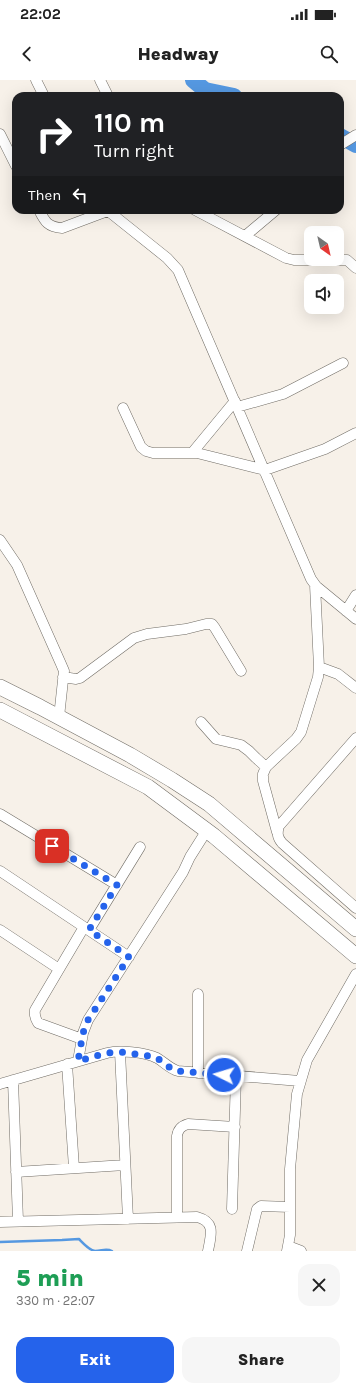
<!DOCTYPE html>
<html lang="en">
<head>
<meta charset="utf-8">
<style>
	:root { --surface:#fff; --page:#f6f6f6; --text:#222; --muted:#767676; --accent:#2563eb }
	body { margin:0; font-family:Karla,sans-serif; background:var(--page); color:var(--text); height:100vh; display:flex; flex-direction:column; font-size:15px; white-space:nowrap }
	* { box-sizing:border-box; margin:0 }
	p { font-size:13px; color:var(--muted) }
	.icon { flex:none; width:22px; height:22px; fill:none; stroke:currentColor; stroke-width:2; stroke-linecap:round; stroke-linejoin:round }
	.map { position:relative; height:1171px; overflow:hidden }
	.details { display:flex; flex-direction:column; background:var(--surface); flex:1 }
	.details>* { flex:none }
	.hud { position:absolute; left:12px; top:12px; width:332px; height:122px; border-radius:12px; box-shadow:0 4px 16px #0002; background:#202124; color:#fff; overflow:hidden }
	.needle { width:26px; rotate:146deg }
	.buttons { position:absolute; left:304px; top:146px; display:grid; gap:8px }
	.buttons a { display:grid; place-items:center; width:40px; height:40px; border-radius:8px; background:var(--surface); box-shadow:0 4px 16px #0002; font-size:20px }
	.pin { position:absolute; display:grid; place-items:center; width:34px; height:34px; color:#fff; margin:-17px; border-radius:8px; box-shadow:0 2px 6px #0006 }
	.me { position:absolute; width:44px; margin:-22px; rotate:275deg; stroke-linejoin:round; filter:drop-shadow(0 0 3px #0008) }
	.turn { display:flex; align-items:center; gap:14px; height:84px; padding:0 16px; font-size:18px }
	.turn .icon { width:52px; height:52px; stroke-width:2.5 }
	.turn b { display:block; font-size:28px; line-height:34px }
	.then { display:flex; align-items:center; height:38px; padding:0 16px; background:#0003; gap:8px; font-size:15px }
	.round { display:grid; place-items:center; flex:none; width:42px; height:42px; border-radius:12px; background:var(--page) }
	.head { display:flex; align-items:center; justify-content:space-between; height:68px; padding:0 16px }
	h1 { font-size:24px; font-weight:800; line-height:30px; color:#1e9e55 }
	.cta { display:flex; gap:8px; margin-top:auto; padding:8px 16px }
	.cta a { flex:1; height:46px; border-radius:12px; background:var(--accent); color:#fff; font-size:16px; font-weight:800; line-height:46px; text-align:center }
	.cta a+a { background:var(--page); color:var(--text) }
	.status { display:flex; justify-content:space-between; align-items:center; height:28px; padding:0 20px; background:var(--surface); direction:ltr }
	.status svg { height:11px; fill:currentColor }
	header { display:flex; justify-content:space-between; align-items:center; height:52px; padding:0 16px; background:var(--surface); font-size:18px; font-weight:800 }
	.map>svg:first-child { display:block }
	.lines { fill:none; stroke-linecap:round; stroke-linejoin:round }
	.stream { stroke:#5598e1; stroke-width:2.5 }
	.river { stroke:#5598e1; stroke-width:16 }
	.minor-casing { stroke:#706c65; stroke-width:11 }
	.highway-casing { stroke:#706c65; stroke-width:16 }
	.minor { stroke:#fff; stroke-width:10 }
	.highway { stroke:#fff; stroke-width:15 }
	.route { stroke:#2563eb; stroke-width:7; stroke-dasharray:0 12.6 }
</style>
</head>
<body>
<div class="status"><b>22:02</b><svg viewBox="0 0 49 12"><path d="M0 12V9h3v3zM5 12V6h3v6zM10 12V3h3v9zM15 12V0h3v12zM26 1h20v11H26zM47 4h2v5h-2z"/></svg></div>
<header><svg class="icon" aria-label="back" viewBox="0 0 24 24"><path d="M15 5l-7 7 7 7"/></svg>Headway<svg class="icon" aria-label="search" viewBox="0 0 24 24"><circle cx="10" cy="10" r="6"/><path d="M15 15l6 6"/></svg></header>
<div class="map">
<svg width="356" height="1171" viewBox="0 0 356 1171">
	<rect width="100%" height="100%" fill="#f7f1e9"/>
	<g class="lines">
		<path class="stream" d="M 0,1162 L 62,1160 L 79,1159 C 83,1163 89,1170 95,1171 C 102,1171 106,1168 112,1171"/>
		<path class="river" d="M 193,0 L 205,10 L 234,16
			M 340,56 L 356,65"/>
		<g class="minor-casing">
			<path id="minor" d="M 36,0 L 44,16
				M 100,0 L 108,16
				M 0,54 L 16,86
				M 340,65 L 356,55
				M 39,130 C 45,142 48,147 62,148 L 110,130
				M 107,130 L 167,178 L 178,190 L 311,499 L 316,506 L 356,539
				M 195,130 L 286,178 L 294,180 L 347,180 L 356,188
				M 245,156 L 276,130
				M 237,327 L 283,314 L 343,283
				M 123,328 L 141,367 L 146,371 L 153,373 L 197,373 L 265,390 L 325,369 L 356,353
				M 192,373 L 235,321
				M 0,460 L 17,485 L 61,584 L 64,591 L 59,637
				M 346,531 L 356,515
				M 319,587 L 338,594 L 356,608
				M 63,597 L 76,599 L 80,598 L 134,558 L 147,554 L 186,549 L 206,544 L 212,544 L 215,548 L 241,591
				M 201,642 L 216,659 L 241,665 L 249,671 L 256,678 L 266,687
				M 356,658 L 279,746 C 277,753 277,757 282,763 L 356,828
				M 0,734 L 117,805
				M 277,752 L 263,701 L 263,694 L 266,687 L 296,659 L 301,652 L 318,597 L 319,587 L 315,505
				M 0,791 L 129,877
				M 0,850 L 59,889
				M 89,850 L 140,767
				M 198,914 L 198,993
				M 82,959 L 38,943 C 35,938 34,935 35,930 L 84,847
				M 120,972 L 128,1139
				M 78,981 L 83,953 L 88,940 L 183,792 L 190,777 L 207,750
				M 67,984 L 74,1088
				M 13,1000 L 18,1141
				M 0,1004 L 107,973 C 119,970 145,972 157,978 C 164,982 170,989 178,991 L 300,1001
				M 16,1092 L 125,1085
				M 232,1129 L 236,996
				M 177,1137 L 177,1056 C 178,1049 181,1046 188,1044 L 235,1047
				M 0,1142 L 197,1137 C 216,1142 211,1155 208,1171
				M 288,1166 L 301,1171
				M 247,1171 L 257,1129 L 261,1126 L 290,1127
				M 287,1171 L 290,1155 L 290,1089 L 297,1014 L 307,980 L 356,894"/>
		</g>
		<g class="highway-casing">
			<path id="highway" d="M 0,607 L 40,627 L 130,675 L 172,700 L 209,724 L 356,849
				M 0,630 L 148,707 L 214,756 L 356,876"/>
		</g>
		<use href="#minor" class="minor"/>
		<use href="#highway" class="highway"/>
	</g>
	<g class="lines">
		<path class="route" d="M 52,766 L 117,805 L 89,850 L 129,877 L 88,940 L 83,953 L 78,981 L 107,973 L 120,972 L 156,977 L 173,990 L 178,991 L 224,995"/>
	</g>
</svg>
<div class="buttons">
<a><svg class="needle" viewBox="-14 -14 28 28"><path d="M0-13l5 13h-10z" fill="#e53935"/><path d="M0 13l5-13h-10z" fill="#767676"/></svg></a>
<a><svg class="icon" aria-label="sound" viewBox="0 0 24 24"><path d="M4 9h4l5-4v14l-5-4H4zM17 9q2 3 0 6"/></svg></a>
</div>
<div class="pin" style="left:52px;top:766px;background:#d93025"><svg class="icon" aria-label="arrive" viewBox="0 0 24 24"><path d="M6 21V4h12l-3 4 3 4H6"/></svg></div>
<svg class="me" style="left:224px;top:995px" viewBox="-20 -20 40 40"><circle r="17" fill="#2563eb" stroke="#fff" stroke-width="3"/><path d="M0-11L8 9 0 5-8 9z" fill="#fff"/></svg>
<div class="hud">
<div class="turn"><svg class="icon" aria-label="right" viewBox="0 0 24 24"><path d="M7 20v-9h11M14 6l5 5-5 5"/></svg><div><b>110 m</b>Turn right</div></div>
<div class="then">Then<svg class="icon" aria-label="left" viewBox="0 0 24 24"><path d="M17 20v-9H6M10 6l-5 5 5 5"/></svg></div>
</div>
</div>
<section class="details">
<div class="head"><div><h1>5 min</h1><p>330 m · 22:07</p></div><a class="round"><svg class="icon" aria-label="close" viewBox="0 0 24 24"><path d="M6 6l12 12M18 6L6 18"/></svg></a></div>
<div class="cta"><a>Exit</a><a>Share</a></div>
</section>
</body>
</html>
